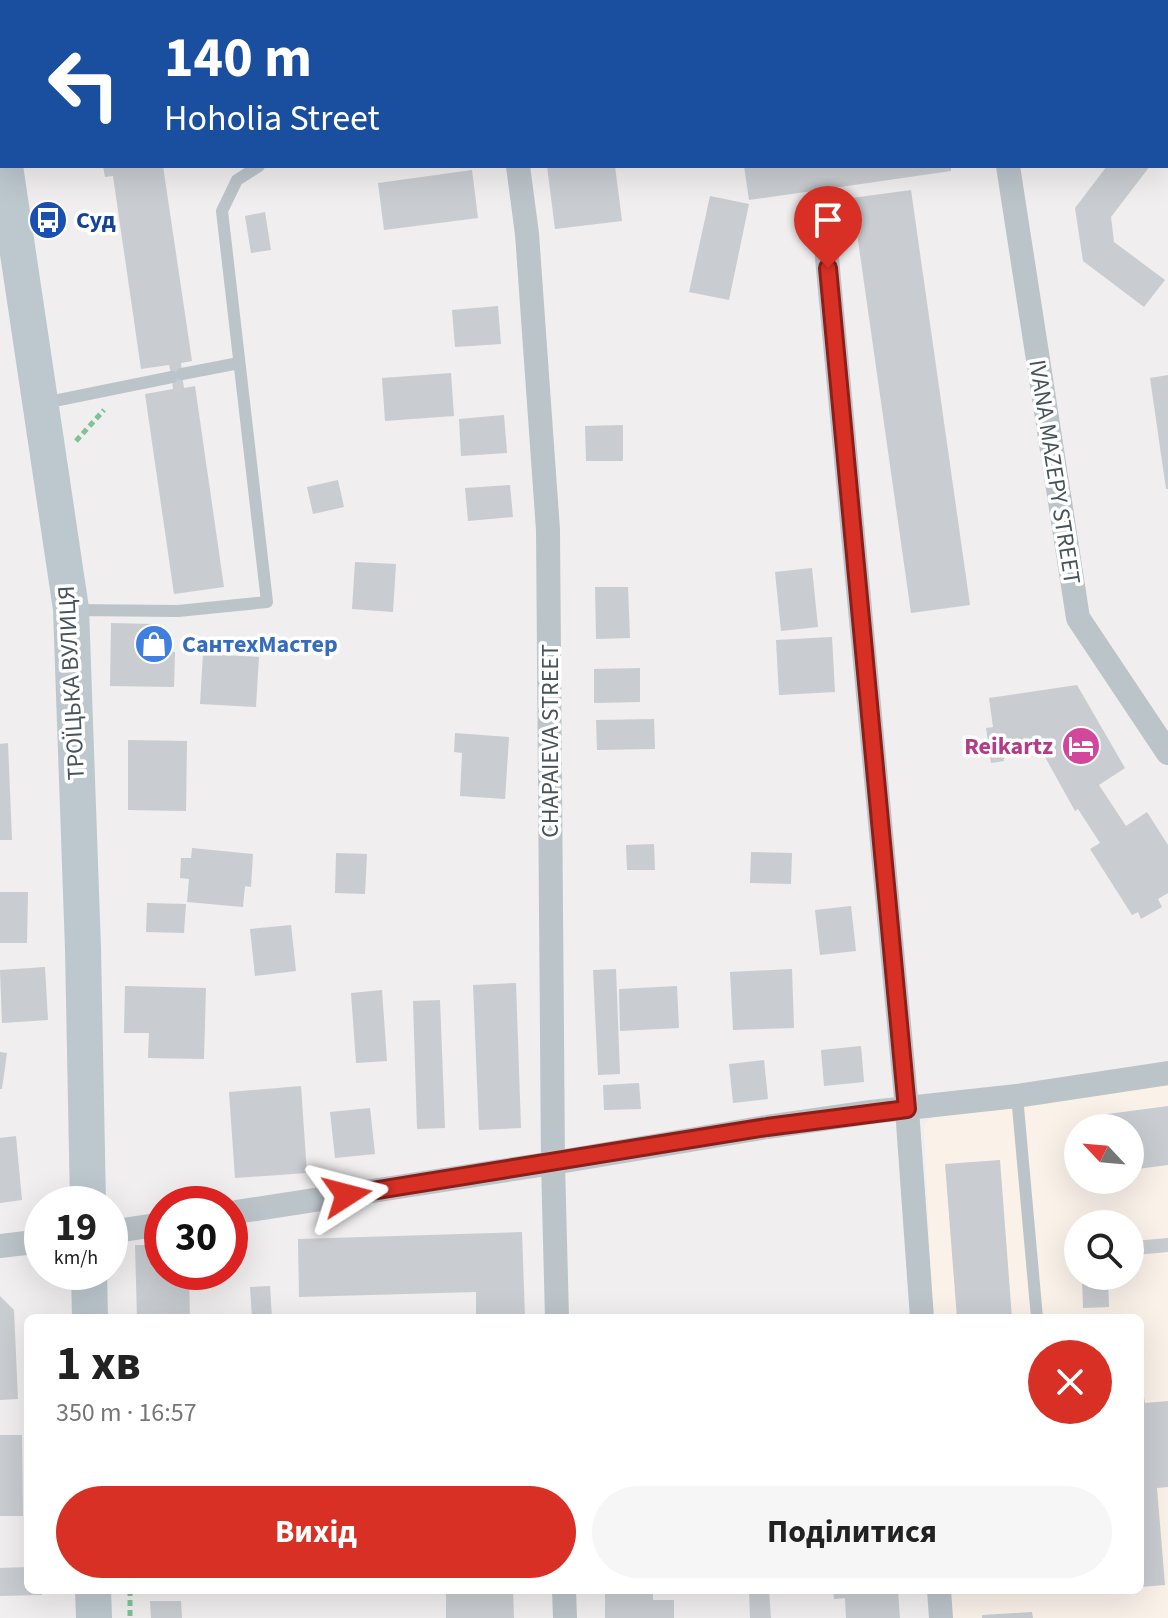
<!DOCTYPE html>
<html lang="uk">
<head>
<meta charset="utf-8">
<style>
	:root { --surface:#fff; --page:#f6f6f6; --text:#222; --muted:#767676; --accent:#d93025 }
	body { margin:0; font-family:"Source Sans 3",sans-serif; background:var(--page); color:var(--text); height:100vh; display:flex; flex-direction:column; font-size:30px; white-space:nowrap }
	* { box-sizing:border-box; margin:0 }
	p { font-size:26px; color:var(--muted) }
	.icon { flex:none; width:44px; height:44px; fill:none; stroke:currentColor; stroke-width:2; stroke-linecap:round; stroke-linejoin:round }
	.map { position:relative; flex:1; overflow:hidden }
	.side { position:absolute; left:24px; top:1314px; width:1120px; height:280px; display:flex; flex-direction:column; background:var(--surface); border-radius:12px; box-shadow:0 8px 32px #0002 }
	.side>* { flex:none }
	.hud { position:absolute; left:0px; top:0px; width:1168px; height:168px; box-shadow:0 8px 32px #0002; background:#1a4fa0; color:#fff; overflow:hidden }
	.needle { width:52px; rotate:296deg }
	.tools { position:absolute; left:1064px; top:1114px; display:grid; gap:16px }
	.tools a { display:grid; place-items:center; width:80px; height:80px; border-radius:50%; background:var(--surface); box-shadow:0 8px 32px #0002; font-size:40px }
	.speed { position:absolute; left:24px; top:1186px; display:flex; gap:16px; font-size:40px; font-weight:700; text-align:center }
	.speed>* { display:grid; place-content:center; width:104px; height:104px; border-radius:50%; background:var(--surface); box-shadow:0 8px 32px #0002; line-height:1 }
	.speed small { font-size:20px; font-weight:400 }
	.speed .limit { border:12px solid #d22; background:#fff; color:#111 }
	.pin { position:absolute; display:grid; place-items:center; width:68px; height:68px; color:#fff; margin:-82px -34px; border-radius:50% 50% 50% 0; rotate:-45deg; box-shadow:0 0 8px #0007 }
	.pin .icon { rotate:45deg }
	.me { position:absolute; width:88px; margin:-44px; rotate:81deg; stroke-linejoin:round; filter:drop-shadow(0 0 6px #0008) }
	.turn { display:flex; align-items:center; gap:28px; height:168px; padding:0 32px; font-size:36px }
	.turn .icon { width:104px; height:104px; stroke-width:2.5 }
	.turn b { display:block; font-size:56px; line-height:68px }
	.round { display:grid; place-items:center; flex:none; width:84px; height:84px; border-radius:42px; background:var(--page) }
	.summary { display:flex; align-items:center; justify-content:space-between; height:136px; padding:0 32px }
	h1 { font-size:48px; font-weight:700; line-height:60px }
	.action { display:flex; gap:16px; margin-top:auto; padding:16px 32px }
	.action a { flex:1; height:92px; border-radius:48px; background:var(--accent); color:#fff; font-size:32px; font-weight:700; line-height:92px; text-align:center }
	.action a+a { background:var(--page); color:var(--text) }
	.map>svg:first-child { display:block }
	.commercial { fill:#faf2e9; fill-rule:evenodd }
	.building { fill:#c9ccd0 }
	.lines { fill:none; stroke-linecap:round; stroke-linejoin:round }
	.path { stroke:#7dc396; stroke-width:5; stroke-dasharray:6 4; stroke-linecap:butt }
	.service { stroke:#bbc4c9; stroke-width:12 }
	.minor { stroke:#bbc4c9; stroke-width:24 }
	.secondary { stroke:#bcc7ce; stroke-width:36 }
	.route-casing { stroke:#8d1f18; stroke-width:20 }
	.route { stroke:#d93025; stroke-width:14 }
	.labels { text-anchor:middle; stroke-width:7; stroke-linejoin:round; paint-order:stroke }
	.transit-label { font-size:24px; font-weight:bold; fill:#164399; stroke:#fff; text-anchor:start }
	.street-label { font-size:24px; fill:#485459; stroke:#fff }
	.shop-label { font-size:24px; font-weight:bold; fill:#366cbe; stroke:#fff; text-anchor:start }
	.hotel-label { font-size:24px; font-weight:bold; fill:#b23c85; stroke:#fff; text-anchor:end }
</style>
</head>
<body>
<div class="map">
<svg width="1168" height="1618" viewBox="0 0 1168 1618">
	<rect width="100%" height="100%" fill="#f0eeee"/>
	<path class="commercial" d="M 1168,1085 L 1168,1618 L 949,1618 L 947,1590 L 1140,1590 L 1140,1318 L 933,1318 L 924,1125 L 933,1117 ZM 1078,1128 L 1130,1128 L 1130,1180 L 1078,1180 ZM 1078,1224 L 1130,1224 L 1130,1276 L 1078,1276 Z"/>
	<path class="building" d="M 103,166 L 163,166 L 192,361 L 181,363 L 182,374 L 184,388 L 195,386 L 224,587 L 174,594 L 145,394 L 173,389 L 172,377 L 169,365 L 141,369 L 113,176 L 105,177 Z
		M 547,166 L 615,166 L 622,221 L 555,229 Z
		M 744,166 L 951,166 L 951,171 L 749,200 Z
		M 1107,166 L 1150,166 L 1111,217 L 1114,242 L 1165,280 L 1144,307 L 1083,261 L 1075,208 Z
		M 472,170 L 478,218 L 384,230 L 378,183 Z
		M 911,190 L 970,605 L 911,613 L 852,198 Z
		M 710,196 L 749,204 L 729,300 L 689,292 Z
		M 265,212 L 271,250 L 251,253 L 245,216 Z
		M 498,306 L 501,344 L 455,347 L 452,310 Z
		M 451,373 L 454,416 L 385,421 L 382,378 Z
		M 1168,375 L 1168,489 L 1166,489 L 1150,378 Z
		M 504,415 L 507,453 L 461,456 L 459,419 Z
		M 623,425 L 623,461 L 586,461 L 585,426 Z
		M 338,480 L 344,507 L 313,514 L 307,487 Z
		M 510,485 L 513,517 L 468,521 L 465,488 Z
		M 355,562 L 396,564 L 393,612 L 352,609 Z
		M 812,568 L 818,627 L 781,631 L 775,572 Z
		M 595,587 L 628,587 L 630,638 L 596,639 Z
		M 111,623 L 152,624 L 151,651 L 175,652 L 174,687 L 110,686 Z
		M 832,637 L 835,692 L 779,695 L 776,640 Z
		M 203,654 L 259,657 L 256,707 L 200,704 Z
		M 640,668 L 640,702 L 594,703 L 594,669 Z
		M 1077,685 L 1125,768 L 1099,785 L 1126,826 L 1147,812 L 1168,845 L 1168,893 L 1158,899 L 1162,907 L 1141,919 L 1138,912 L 1132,915 L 1090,849 L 1100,843 L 1078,809 L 1075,811 L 1045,757 L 1051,750 L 1048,743 L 1004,754 L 1004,761 L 991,763 L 986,728 L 993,727 L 989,698 Z
		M 654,719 L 655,749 L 597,750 L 596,720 Z
		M 455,733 L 509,737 L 505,799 L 460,796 L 462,753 L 454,752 Z
		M 128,740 L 187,741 L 186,811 L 128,810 Z
		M 8,743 L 12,840 L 0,840 L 0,744 Z
		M 654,844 L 655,870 L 627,870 L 626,845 Z
		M 192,848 L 253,854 L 251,887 L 245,886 L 243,907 L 187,902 L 189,879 L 180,878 L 181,858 L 191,858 Z
		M 751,852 L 792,853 L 791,884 L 750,883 Z
		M 336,853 L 367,854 L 365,894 L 335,893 Z
		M 0,892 L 28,892 L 27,943 L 0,943 Z
		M 147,903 L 186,904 L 184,933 L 146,932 Z
		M 851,906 L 856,951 L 820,955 L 815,910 Z
		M 291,925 L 296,971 L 255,976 L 250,929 Z
		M 45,967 L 48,1020 L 2,1023 L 0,970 Z
		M 616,969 L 620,1074 L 598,1075 L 593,970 Z
		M 792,969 L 794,1028 L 733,1030 L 730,972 Z
		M 516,983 L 521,1128 L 479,1130 L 473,985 Z
		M 125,986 L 206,988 L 204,1059 L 148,1058 L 149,1033 L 124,1033 Z
		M 677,986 L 679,1028 L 620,1031 L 619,989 Z
		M 382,990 L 387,1061 L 356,1063 L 351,993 Z
		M 440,1000 L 445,1128 L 417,1129 L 413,1001 Z
		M 861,1046 L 864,1082 L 824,1086 L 821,1050 Z
		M 0,1052 L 7,1053 L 2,1089 L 0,1089 Z
		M 764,1060 L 768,1099 L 733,1103 L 729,1064 Z
		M 639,1083 L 641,1109 L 604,1110 L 603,1085 Z
		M 301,1086 L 307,1173 L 235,1178 L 229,1092 Z
		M 1168,1106 L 1168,1165 L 1130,1170 L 1130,1128 L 1102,1128 L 1100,1115 Z
		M 370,1108 L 375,1154 L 335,1158 L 330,1112 Z
		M 16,1136 L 22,1200 L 0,1203 L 0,1138 Z
		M 1000,1160 L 1012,1318 L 957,1318 L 945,1164 Z
		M 522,1232 L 525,1318 L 476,1318 L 476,1292 L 299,1297 L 298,1239 Z
		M 1168,1238 L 1168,1252 L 1135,1255 L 1133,1241 Z
		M 135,1245 L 162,1245 L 162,1272 L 189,1272 L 190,1318 L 137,1318 Z
		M 1108,1278 L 1109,1307 L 1083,1308 L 1082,1279 Z
		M 270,1286 L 272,1318 L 252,1318 L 250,1287 Z
		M 0,1296 L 14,1310 L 18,1399 L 0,1400 Z
		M 1140,1397 L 1144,1397 L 1145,1403 L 1168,1401 L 1168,1487 L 1157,1488 L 1165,1585 L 1140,1587 Z
		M 0,1435 L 22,1435 L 23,1516 L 0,1516 Z
		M 28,1567 L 28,1590 L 42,1590 L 42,1595 L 0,1596 L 0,1568 Z
		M 446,1590 L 513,1590 L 514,1618 L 446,1618 Z
		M 605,1590 L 653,1590 L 653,1600 L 674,1600 L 674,1618 L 605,1618 Z
		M 749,1590 L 769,1590 L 771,1618 L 750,1618 Z
		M 833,1590 L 898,1590 L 900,1618 L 846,1618 L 845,1598 L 834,1599 Z
		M 150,1601 L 181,1601 L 182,1618 L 151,1618 Z
		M 1032,1612 L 1033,1618 L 982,1618 L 982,1615 Z"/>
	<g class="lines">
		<path class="path" d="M 76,441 L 104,410
			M 130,1590 L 130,1618"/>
		<path class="service" d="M 182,374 L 239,363
			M 44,403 L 172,377
			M 73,610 L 178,611 L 267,602 L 222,211 L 237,180 L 259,166
			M 1017,1096 L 1037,1318"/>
		<path class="minor" d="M 496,0 L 497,2
			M 983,0 L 983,2
			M 153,2 L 167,0
			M 0,24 L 2,24
			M 518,166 L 527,234 L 548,530 L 553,1163 L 557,1318
			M 1008,166 L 1078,618 L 1168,753
			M 825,237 L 907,1109 L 922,1318
			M 230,1213 L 553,1163 L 767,1127 L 871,1112 L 1017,1096 L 1168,1073
			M 110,1232 L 162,1224
			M 0,1246 L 42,1241
			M 564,1590 L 565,1618
			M 939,1590 L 941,1618"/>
		<path class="secondary" d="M 0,131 L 2,144
			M 5,166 L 71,609 L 83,949 L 88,1204
			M 89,1272 L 90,1318
			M 93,1590 L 94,1618"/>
	</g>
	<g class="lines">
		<g class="route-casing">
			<path id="route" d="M 347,1195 L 767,1127 L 907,1109 L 828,268"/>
		</g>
		<use href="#route" class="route"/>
	</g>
	<defs>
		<g id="bus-disc" transform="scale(2)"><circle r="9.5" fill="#1a4fb4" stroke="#fff"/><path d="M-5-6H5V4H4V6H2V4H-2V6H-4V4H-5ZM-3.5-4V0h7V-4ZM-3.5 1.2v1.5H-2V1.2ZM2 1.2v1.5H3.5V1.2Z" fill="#fff"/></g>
		<g id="shop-disc" transform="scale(2)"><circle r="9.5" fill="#3f7fe0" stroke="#fff"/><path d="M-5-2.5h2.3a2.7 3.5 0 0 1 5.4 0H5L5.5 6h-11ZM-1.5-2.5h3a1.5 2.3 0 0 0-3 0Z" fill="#fff"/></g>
		<g id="hotel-disc" transform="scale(2)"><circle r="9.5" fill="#d1479c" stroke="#fff"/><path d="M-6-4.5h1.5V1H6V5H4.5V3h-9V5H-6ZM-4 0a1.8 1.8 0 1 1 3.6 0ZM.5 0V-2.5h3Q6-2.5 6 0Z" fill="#fff"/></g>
	</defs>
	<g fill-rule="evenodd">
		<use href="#bus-disc" x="48" y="220"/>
		<use href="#shop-disc" x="154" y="644"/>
		<use href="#hotel-disc" x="1081" y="746"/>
	</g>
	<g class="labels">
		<g class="transit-label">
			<text x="76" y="228">Суд</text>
		</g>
		<g class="street-label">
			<text transform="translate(1055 472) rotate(81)" y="8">IVANA MAZEPY STREET</text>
			<text transform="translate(71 683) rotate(-93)" y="8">ТРОЇЦЬКА ВУЛИЦЯ</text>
			<text transform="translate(550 741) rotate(-90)" y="8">CHAPAIEVA STREET</text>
		</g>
		<g class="shop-label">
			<text x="182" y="652">СантехМастер</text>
		</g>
		<g class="hotel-label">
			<text x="1053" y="754">Reikartz</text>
		</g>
	</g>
</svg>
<div class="tools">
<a><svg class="needle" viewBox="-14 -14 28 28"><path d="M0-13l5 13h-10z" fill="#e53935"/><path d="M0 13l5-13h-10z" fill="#767676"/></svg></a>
<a><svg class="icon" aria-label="search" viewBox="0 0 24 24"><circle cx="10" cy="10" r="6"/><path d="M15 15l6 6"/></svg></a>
</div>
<div class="speed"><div>19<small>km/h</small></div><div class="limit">30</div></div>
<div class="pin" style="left:828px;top:268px;background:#d93025"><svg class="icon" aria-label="arrive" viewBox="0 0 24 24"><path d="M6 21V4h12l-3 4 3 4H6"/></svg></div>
<svg class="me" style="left:347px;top:1195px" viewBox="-20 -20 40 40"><path d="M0-17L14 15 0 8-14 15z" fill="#d93025" stroke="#fff" stroke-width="4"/></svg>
<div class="hud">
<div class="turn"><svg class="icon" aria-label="left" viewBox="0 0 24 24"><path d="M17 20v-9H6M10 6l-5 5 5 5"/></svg><div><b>140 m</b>Hoholia Street</div></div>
</div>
<section class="side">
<div class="summary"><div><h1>1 хв</h1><p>350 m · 16:57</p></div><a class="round" style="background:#d93025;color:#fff"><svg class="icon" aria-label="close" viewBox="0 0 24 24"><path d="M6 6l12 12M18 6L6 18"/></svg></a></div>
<div class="action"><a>Вихід</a><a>Поділитися</a></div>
</section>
</div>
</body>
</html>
